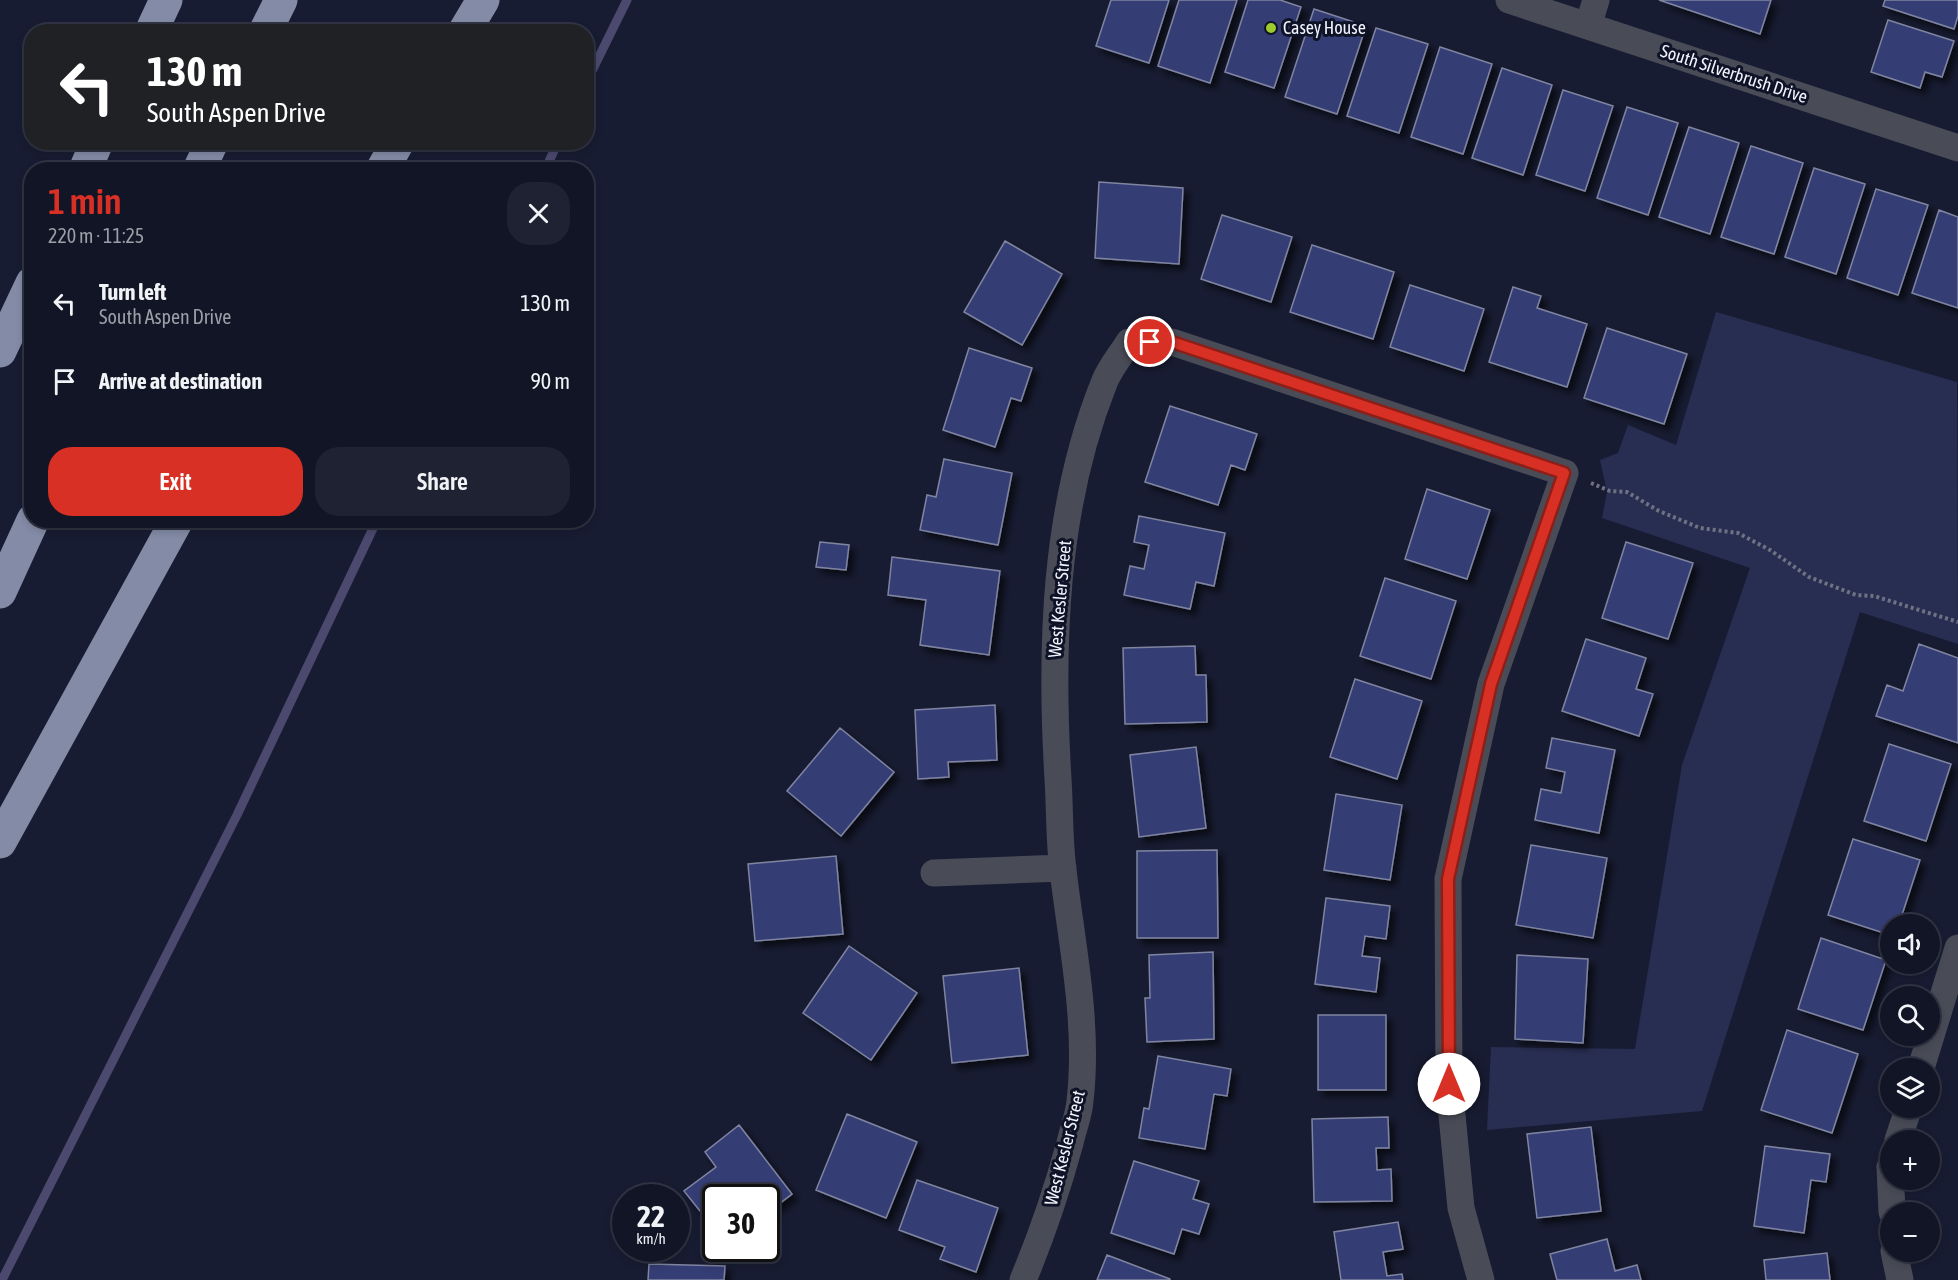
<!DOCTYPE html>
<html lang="en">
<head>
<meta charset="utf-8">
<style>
	:root { --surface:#121526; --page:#1f2232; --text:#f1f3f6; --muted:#9c9fa7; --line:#313443; --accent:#d93025 }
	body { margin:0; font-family:"Asap Condensed",sans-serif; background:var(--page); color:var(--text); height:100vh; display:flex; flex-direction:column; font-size:22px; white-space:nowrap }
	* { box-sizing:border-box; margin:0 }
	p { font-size:20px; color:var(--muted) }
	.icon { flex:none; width:33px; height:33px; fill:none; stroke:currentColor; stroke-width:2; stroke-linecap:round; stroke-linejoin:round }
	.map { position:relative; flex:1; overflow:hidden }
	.drawer { position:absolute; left:24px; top:162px; width:570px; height:366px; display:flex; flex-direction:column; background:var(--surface); border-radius:24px; box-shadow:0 3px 9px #0003,0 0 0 2px var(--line) }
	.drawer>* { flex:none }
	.banner { position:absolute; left:24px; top:24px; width:570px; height:126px; border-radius:24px; box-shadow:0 3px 9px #0003,0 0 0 2px var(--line); background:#202124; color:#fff; overflow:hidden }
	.tools { position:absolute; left:1880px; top:914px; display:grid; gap:12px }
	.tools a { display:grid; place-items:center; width:60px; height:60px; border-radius:50%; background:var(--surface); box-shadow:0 3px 9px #0003,0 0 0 2px var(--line); font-size:30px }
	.speed { position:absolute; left:612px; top:1184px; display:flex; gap:12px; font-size:30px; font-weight:700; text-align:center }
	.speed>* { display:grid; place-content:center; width:78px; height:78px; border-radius:50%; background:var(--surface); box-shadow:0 3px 9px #0003,0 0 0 2px var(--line); line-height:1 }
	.speed small { font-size:15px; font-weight:400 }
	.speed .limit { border:3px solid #111; border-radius:9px; background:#fff; color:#111 }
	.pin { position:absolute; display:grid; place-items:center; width:51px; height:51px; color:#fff; margin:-26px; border:3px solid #fff; border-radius:50%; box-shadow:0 2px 6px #0007 }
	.me { position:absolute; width:66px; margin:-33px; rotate:0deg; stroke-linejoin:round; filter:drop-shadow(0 0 4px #0008) }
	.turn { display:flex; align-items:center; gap:21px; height:126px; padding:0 24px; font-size:27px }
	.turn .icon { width:78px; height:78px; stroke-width:2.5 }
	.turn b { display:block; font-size:42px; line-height:51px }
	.round { display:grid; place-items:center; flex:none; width:63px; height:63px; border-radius:24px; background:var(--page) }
	.summary { display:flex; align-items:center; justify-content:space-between; height:102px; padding:0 24px }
	h1 { font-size:36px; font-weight:600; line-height:45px; color:var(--accent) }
	.cta { display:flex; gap:12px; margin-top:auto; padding:12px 24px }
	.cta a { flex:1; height:69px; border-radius:24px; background:var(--accent); color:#fff; font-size:24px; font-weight:600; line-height:69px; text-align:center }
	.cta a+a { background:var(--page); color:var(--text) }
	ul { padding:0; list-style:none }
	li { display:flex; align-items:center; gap:18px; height:78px; padding:0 24px }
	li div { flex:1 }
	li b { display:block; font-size:22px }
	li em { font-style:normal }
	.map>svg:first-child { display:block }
	.green { fill:#282e52 }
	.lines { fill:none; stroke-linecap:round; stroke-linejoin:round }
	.stream { stroke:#4c496e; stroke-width:9 }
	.building { fill:#343c75; stroke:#7f85a0; stroke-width:1.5; filter:url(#shadow) }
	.path { stroke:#6f7283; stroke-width:4; stroke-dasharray:3 3; stroke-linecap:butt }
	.minor { stroke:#494c57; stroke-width:27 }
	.motorway { stroke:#848ba6; stroke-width:33 }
	.route-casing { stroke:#8d1f18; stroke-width:15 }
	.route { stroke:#d93025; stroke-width:10 }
	.poi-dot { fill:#9eca2e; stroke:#0f1327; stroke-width:2 }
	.labels { text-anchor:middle; stroke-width:6; stroke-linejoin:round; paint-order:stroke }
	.poi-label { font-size:18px; fill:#f2f4fd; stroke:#0f1327; text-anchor:start }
	.street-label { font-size:18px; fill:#f2f4fd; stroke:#0f1327 }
</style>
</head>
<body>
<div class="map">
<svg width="1958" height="1280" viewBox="0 0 1958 1280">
	<defs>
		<filter id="shadow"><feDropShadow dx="5.5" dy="5.5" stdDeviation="3" flood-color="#0009"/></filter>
	</defs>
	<rect width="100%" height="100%" fill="#181c32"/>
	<path class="green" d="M 1716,312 L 1957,382 L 1958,644 L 1860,612 L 1702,1111 L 1487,1130 L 1491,1047 L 1635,1049 L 1682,765 L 1750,568 L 1602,518 L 1607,492 L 1600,460 L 1618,453 L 1628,425 L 1676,445 Z"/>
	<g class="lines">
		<path class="stream" d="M 586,83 L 627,0
			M 545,170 L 558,142
			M 2,1280 L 237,815 L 377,520"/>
	</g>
	<path class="building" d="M 1111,0 L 1169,0 L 1149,63 L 1096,46 Z
		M 1179,0 L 1237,0 L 1210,83 L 1158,66 Z
		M 1248,0 L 1280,0 L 1301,7 L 1274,88 L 1225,72 Z
		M 1659,0 L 1771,0 L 1760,34 Z
		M 1885,0 L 1958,0 L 1958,16 L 1954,29 L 1883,6 Z
		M 1314,9 L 1366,26 L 1337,114 L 1285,97 Z
		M 1888,20 L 1954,41 L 1942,77 L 1925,72 L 1920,88 L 1871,72 Z
		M 1376,28 L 1428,44 L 1399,133 L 1347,116 Z
		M 1440,47 L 1492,64 L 1463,154 L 1411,137 Z
		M 1502,68 L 1552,85 L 1523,175 L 1472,158 Z
		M 1563,90 L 1613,106 L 1585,191 L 1536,175 Z
		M 1627,107 L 1678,123 L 1648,215 L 1597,198 Z
		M 1689,127 L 1739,143 L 1710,234 L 1659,217 Z
		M 1751,146 L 1803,163 L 1774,254 L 1721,237 Z
		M 1814,168 L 1865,184 L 1836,274 L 1785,257 Z
		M 1099,182 L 1183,188 L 1179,264 L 1095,258 Z
		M 1876,189 L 1928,205 L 1898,295 L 1847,278 Z
		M 1939,210 L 1958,217 L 1958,308 L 1912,293 Z
		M 1222,215 L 1292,237 L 1271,302 L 1201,279 Z
		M 1005,241 L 1062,274 L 1022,345 L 964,312 Z
		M 1312,245 L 1394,272 L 1373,339 L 1290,312 Z
		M 1410,285 L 1484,309 L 1464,371 L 1390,347 Z
		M 1513,287 L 1541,296 L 1537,308 L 1587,324 L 1567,387 L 1489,362 Z
		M 1607,328 L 1687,354 L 1664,424 L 1584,398 Z
		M 969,348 L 1032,368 L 1021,401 L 1011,398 L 995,447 L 943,430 Z
		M 1170,406 L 1257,434 L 1245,470 L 1231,465 L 1218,505 L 1145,482 Z
		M 944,459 L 1012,473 L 998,545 L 920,530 L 927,495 L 936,497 Z
		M 1427,489 L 1490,510 L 1467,579 L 1405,559 Z
		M 1139,516 L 1225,533 L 1214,586 L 1196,582 L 1190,609 L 1124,595 L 1130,566 L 1144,569 L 1149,545 L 1134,542 Z
		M 820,542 L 849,545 L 846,570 L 816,567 Z
		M 1626,542 L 1693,563 L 1668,639 L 1602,618 Z
		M 892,557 L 1000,571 L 989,655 L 920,645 L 926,600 L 888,595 Z
		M 1385,578 L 1456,601 L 1431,679 L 1360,656 Z
		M 1586,639 L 1646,658 L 1636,689 L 1653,694 L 1639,736 L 1562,711 Z
		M 1919,644 L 1958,658 L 1958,743 L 1876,716 L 1887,685 L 1903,691 Z
		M 1195,646 L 1196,675 L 1206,675 L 1207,722 L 1125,724 L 1123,648 Z
		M 1355,679 L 1422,701 L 1397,779 L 1330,757 Z
		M 995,705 L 997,760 L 948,762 L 949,777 L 918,779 L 915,710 Z
		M 840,728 L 894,772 L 841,836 L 787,791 Z
		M 1552,738 L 1615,750 L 1599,833 L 1535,820 L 1541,789 L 1561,793 L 1565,772 L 1546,768 Z
		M 1889,744 L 1951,764 L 1926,841 L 1864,821 Z
		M 1196,747 L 1206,828 L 1139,837 L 1130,755 Z
		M 1336,794 L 1402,805 L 1390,880 L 1324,870 Z
		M 1853,839 L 1920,860 L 1899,924 L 1890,924 L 1890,935 L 1828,915 Z
		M 1531,845 L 1607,858 L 1593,938 L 1516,925 Z
		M 1217,850 L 1218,938 L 1137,938 L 1137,851 Z
		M 836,856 L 843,934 L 755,941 L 748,864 Z
		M 1326,898 L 1390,906 L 1386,939 L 1365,936 L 1362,956 L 1380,958 L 1376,992 L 1315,984 Z
		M 1821,938 L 1886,960 L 1863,1030 L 1798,1009 Z
		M 849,946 L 917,993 L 871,1060 L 803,1013 Z
		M 1213,952 L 1214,1039 L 1147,1042 L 1145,998 L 1150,998 L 1149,955 Z
		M 1517,955 L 1588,959 L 1583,1043 L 1515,1039 Z
		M 1019,968 L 1028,1055 L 952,1063 L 943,976 Z
		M 1318,1015 L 1386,1015 L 1386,1090 L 1318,1090 Z
		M 1787,1030 L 1858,1054 L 1832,1133 L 1761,1110 Z
		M 1158,1056 L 1231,1069 L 1227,1096 L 1214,1094 L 1205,1149 L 1139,1138 L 1144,1108 L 1149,1109 Z
		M 847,1114 L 917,1142 L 886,1218 L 816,1190 Z
		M 1388,1117 L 1389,1148 L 1376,1148 L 1377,1170 L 1391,1169 L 1392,1201 L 1314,1202 L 1312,1119 Z
		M 739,1125 L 792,1194 L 766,1214 L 766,1197 L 716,1197 L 716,1231 L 684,1191 L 716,1167 L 705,1152 Z
		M 1591,1127 L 1601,1211 L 1537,1218 L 1527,1134 Z
		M 1765,1146 L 1830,1154 L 1826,1182 L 1811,1180 L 1804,1233 L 1754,1226 Z
		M 1134,1161 L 1199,1181 L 1193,1199 L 1209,1204 L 1199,1234 L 1182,1229 L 1174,1254 L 1111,1233 Z
		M 917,1180 L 998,1208 L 976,1272 L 940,1259 L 945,1247 L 899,1230 Z
		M 1398,1222 L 1403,1249 L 1383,1252 L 1387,1276 L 1402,1274 L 1403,1280 L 1341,1280 L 1334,1232 Z
		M 1607,1239 L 1615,1271 L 1637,1265 L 1641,1280 L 1557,1280 L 1550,1254 Z
		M 1827,1253 L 1830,1280 L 1766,1280 L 1764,1260 Z
		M 1107,1255 L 1170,1279 L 1170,1280 L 1097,1280 Z
		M 649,1264 L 725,1266 L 724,1280 L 648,1280 Z"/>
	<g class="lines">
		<path class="path" d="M 1591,483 L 1610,491 L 1627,492 L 1659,511 L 1700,528 L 1738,533 L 1770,550 L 1809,577 L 1856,595 L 1874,596 L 1958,622"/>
		<path class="minor" d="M 1509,0 L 1958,148
			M 1588,26 L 1596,0
			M 934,873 L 1063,868
			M 1921,1068 L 1958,948
			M 1898,1140 L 1909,1107
			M 1890,1167 L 1892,1212
			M 1894,1251 L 1900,1280
			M 1023,1280 C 1042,1235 1057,1190 1070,1143 C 1073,1129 1079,1115 1080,1101 C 1089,1023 1072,947 1063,870 C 1059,840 1060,809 1058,779 C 1050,647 1054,508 1104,383 C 1109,369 1121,355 1129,342 L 1172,342 L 1565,473 L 1491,684 L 1448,879 L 1449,1084 L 1461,1208 L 1481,1280"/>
		<path class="motorway" d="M 151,32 L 166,0
			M 265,32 L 281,0
			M 464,32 L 483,0
			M 85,170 L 97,142
			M 199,170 L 212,142
			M 382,170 L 398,142
			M 0,351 L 32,283
			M 0,592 L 33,520
			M 0,842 L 177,520"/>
	</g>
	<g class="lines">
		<g class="route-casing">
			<path id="route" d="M 1150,342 L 1172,342 L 1564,473 L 1491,684 L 1448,879 L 1449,1084"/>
		</g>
		<use href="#route" class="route"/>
	</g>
	<circle class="poi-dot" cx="1271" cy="28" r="6"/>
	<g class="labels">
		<g class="poi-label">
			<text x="1283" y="34">Casey House</text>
		</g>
		<g class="street-label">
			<text transform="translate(1734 74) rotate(18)" y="6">South Silverbrush Drive</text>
			<text transform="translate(1060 599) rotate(-85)" y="6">West Kesler Street</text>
			<text transform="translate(1065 1148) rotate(-76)" y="6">West Kesler Street</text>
		</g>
	</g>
</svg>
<div class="tools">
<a><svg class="icon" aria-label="sound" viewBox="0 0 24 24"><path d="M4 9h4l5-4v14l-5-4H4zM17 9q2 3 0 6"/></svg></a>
<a><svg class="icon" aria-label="search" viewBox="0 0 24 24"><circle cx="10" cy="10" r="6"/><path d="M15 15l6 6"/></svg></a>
<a><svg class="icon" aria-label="layers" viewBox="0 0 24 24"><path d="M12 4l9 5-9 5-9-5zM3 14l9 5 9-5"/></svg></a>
<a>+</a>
<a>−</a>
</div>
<div class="speed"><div>22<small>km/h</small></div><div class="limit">30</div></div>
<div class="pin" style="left:1150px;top:342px;background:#d93025"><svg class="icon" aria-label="arrive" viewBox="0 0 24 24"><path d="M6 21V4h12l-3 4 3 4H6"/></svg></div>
<svg class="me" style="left:1449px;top:1084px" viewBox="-20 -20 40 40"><circle r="19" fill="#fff"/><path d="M0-13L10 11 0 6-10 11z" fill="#d93025"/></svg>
<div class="banner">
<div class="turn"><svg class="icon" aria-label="left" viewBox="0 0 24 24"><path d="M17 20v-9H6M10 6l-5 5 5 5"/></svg><div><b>130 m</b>South Aspen Drive</div></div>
</div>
<section class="drawer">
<div class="summary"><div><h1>1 min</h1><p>220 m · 11:25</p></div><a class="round"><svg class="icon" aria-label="close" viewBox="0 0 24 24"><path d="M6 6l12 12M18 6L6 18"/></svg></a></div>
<ul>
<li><svg class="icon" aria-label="left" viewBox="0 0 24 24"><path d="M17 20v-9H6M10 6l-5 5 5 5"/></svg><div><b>Turn left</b><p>South Aspen Drive</p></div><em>130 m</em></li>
<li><svg class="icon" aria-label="arrive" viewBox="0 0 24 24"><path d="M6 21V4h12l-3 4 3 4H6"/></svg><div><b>Arrive at destination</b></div><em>90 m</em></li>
</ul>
<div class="cta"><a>Exit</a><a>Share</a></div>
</section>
</div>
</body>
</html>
